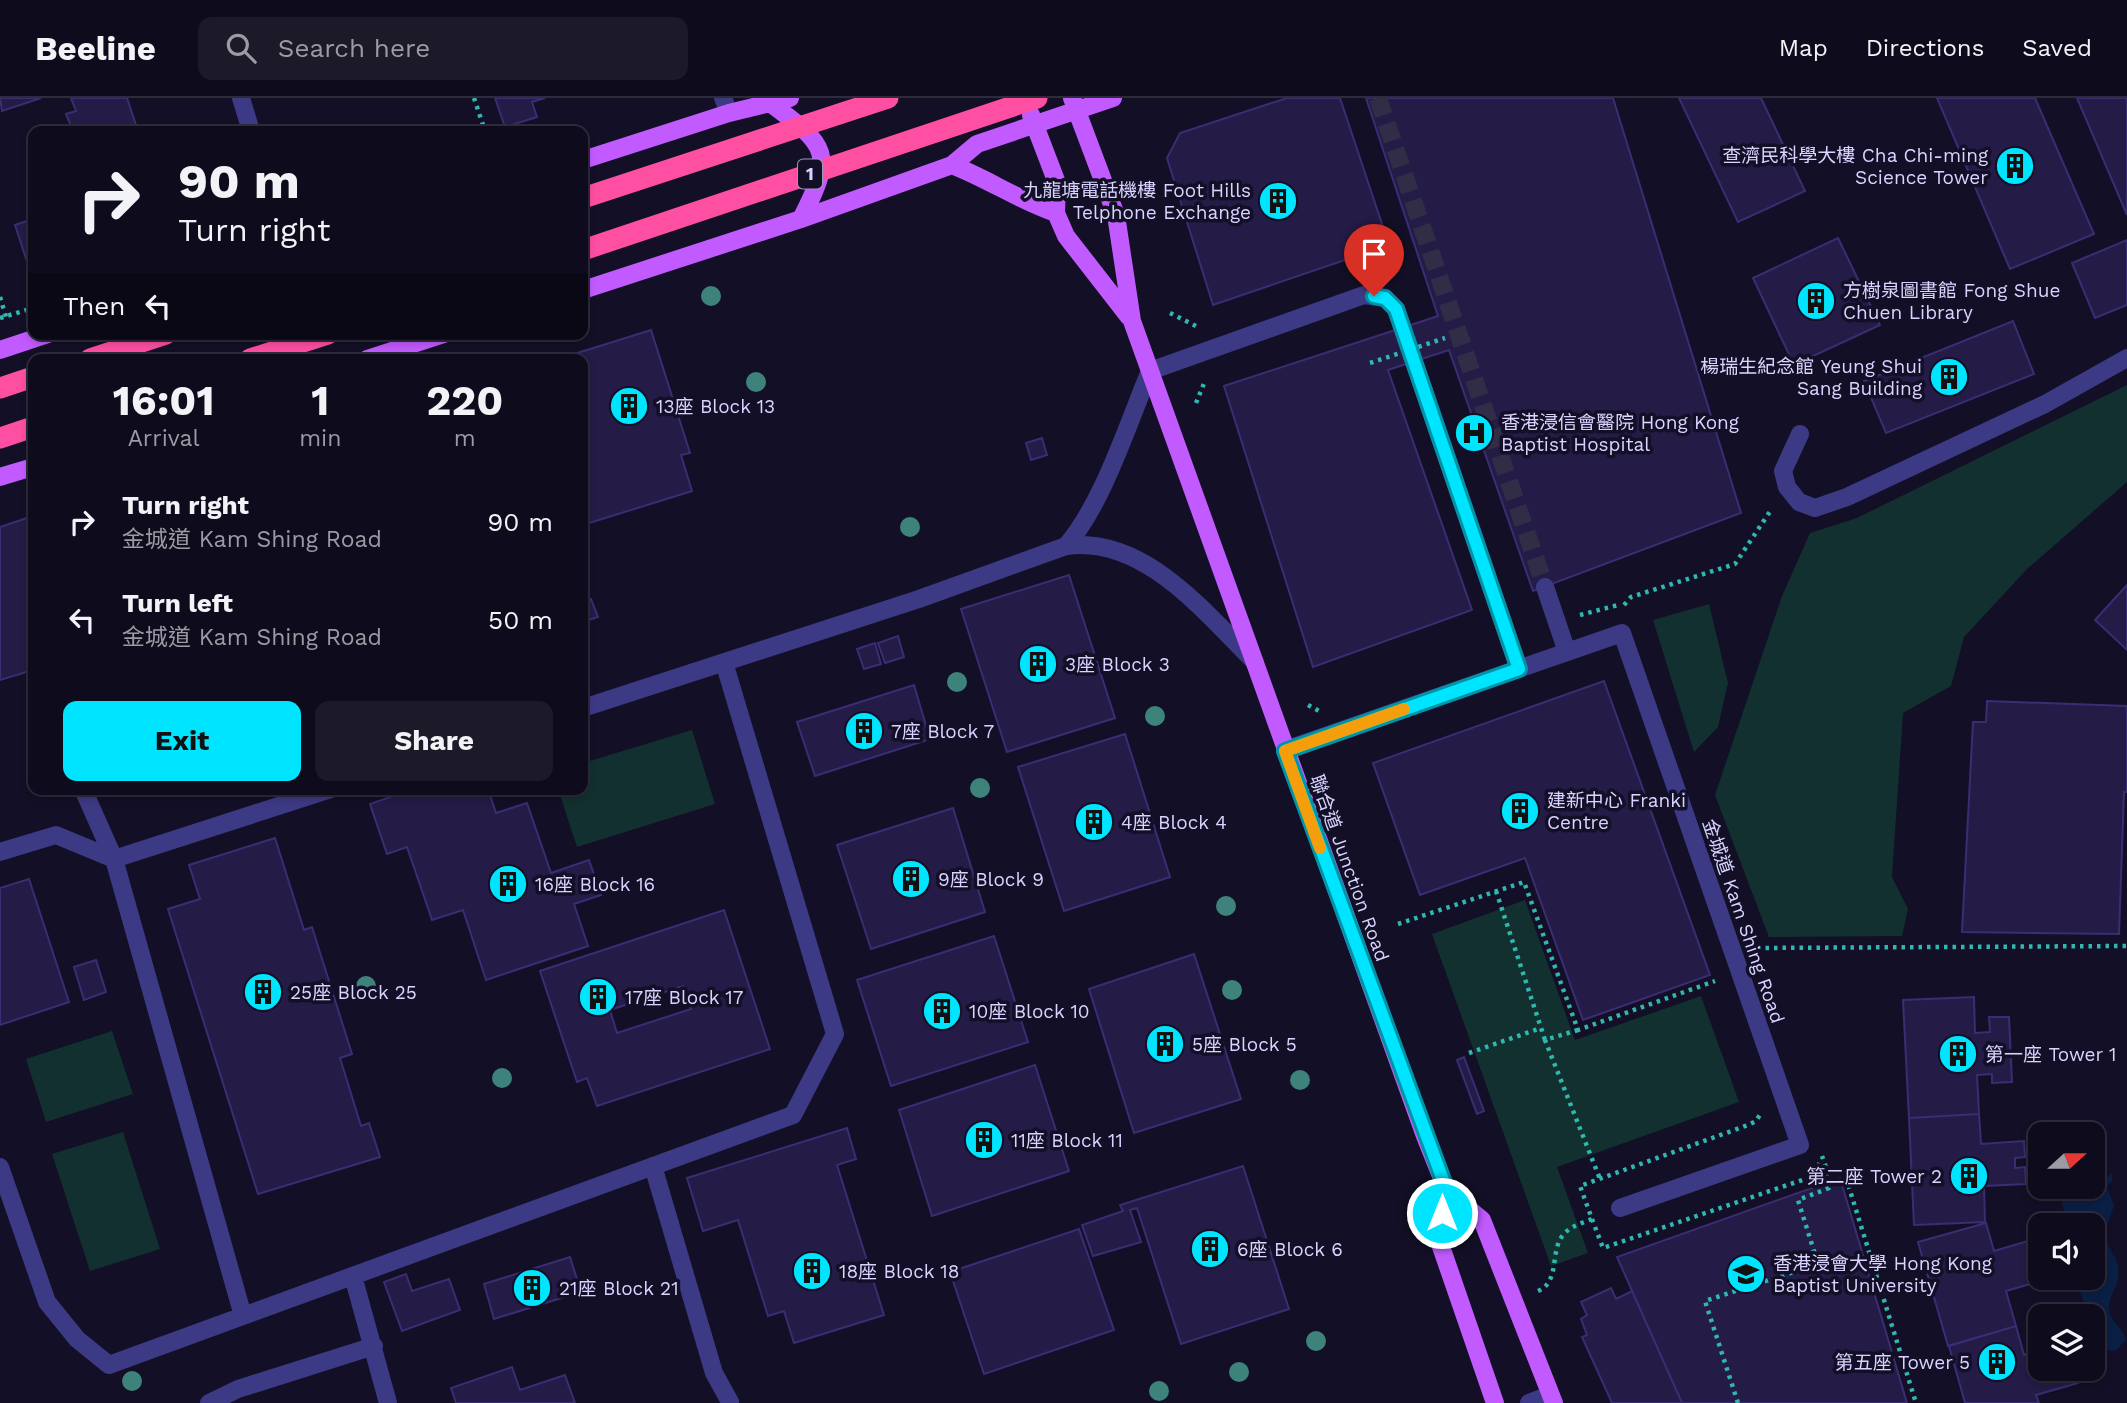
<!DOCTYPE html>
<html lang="en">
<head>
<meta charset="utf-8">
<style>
	:root { --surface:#0e0b1c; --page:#1c1929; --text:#f1f3f6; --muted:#9b9ba3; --line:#2e2b3b; --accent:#00e5ff }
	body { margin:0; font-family:"Work Sans","Noto Sans TC",sans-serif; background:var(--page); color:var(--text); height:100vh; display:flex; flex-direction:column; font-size:26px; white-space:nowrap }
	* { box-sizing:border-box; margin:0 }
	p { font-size:23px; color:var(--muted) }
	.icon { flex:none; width:38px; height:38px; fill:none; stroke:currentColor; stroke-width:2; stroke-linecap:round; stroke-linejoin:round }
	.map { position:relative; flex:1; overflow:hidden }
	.panel { position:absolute; left:28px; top:256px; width:560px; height:441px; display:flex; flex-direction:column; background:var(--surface); border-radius:14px; box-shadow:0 4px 10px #0003,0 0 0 2px var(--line) }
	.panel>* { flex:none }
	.guide { position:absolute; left:28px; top:28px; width:560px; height:214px; border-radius:14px; box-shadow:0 4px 10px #0003,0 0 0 2px var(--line); background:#0e0b1c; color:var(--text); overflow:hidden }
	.needle { width:46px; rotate:69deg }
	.buttons { position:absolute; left:2028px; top:1024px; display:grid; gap:14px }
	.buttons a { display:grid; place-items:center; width:77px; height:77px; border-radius:14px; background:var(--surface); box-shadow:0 4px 10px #0003,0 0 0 2px var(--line); font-size:35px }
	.pin { position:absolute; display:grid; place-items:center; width:60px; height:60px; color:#fff; margin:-72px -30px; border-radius:50% 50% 50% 0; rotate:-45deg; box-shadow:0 0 7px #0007 }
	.pin .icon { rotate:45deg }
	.me { position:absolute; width:77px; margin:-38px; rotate:0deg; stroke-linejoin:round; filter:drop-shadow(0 0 5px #0008) }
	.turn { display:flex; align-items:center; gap:24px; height:147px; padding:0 35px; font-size:32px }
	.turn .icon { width:91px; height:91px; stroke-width:2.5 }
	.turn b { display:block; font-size:49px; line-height:60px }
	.then { display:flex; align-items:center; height:66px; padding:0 35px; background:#0003; gap:14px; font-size:26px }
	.eta { display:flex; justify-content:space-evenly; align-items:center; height:119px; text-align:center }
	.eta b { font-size:42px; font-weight:700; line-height:49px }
	.button { display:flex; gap:14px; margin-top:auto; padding:14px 35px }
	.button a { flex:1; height:80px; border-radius:14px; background:var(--accent); color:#111; font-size:28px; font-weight:700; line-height:80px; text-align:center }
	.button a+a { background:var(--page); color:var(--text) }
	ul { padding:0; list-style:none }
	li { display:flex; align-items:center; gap:21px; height:98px; padding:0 35px }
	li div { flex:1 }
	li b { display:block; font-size:26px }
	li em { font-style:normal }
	header { display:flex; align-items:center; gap:42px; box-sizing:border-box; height:98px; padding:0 35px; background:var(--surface); border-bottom:2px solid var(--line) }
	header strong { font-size:33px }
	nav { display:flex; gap:38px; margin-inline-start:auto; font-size:24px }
	.search { width:490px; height:63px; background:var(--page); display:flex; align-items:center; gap:18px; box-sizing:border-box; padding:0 24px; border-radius:14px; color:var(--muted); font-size:26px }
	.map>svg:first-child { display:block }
	.green { fill:#12302f }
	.water { fill:#0a1f44 }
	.building { fill:#241b47; stroke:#3b2d73; stroke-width:2; fill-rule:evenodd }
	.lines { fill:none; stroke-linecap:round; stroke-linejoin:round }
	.minor-tunnel { stroke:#312d47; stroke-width:18; stroke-dasharray:18 9; stroke-linecap:butt }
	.path { stroke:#2fb8b0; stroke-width:4.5; stroke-dasharray:3.5 5; stroke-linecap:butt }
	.minor { stroke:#3d3a85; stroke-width:18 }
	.major { stroke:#c25bff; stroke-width:18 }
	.highway { stroke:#ff4fa3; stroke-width:21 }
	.path-bridge { stroke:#2fb8b0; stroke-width:4.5; stroke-dasharray:3.5 5; stroke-linecap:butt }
	.highway-bridge { stroke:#ff4fa3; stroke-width:21 }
	.tree { fill:#3d827b }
	.route-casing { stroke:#0095a6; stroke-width:18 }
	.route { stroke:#00e5ff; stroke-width:12 }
	.slow { stroke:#f59e0b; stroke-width:12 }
	.labels { text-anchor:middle; stroke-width:7; stroke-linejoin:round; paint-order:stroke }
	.shield { fill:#130f26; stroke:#9e99be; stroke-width:2 }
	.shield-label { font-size:18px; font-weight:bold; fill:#d9d4ff }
	.poi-label { font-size:19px; fill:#d9d4ff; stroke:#130f26; text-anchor:start }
	.street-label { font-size:19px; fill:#d9d4ff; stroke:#130f26 }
</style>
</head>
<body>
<header>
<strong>Beeline</strong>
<div class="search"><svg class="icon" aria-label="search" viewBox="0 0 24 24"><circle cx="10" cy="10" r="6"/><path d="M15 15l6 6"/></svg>Search here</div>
<nav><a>Map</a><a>Directions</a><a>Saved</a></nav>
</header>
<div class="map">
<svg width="2127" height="1305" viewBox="0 0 2127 1305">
	<rect width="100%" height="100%" fill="#130f26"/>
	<path class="green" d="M 2127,287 L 2127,384 L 2027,471 L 1964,539 L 1951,588 L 1903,615 L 1892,779 L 1908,811 L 1902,838 L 1769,839 L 1715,697 L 1782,498 L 1810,435 L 1857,420 Z
		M 1709,506 L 1728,585 L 1718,629 L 1694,654 L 1653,522 Z
		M 692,632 L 715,706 L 577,749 L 558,691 L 583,691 L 583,665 Z
		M 1525,802 L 1575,942 L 1701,898 L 1739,1004 L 1557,1069 L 1588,1155 L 1551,1168 L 1432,836 Z
		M 112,933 L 133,996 L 46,1024 L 26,961 Z
		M 123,1034 L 160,1151 L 90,1173 L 52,1056 Z"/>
	<path class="water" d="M 2112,1075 L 2112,1083 L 2107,1089 L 2114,1107 C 2111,1119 2103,1132 2107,1144 C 2112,1158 2121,1163 2118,1179 C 2117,1192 2105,1202 2110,1215 C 2113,1226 2123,1230 2126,1242 L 2115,1253 L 2105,1252 L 2093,1240 L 2093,1218 L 2085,1218 C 2085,1201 2080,1194 2074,1180 L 2093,1180 L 2093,1127 L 2063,1127 L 2064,1112 L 2057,1089 C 2081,1088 2093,1092 2112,1075 Z"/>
	<path class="building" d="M 0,0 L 41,0 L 2,13 Z
		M 71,0 L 127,0 L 138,33 L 73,33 L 66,16 L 76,13 Z
		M 495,0 L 545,0 L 532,4 L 537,19 L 505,29 Z
		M 1287,0 L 1340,0 L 1389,147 L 1213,207 L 1167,60 L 1180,35 Z
		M 1366,0 L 1613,0 L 1741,415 L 1533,493 L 1449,252 L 1388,272 L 1472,512 L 1313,569 L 1224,288 L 1438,218 Z
		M 1679,0 L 1761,0 L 1805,93 L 1738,124 Z
		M 1937,0 L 2035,0 L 2094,136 L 2010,171 Z
		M 2077,0 L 2127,0 L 2127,117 Z
		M 33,121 L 33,179 L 32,179 L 15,127 Z
		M 1838,140 L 1880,227 L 1794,267 L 1753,180 Z
		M 2127,142 L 2127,207 L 2095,220 L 2072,165 Z
		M 2013,223 L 2034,276 L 1886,335 L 1864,283 Z
		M 651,232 L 690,355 L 681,357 L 692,393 L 583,427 L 583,261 L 558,261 Z
		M 1042,340 L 1047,357 L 1031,362 L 1026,345 Z
		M 33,418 L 33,572 L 0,582 L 0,429 Z
		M 1069,477 L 1115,620 L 1007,654 L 961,511 Z
		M 2127,487 L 2127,552 L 2095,522 Z
		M 591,501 L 598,519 L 583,524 L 583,503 Z
		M 898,538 L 904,559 L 885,565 L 878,545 Z
		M 875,545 L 881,566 L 864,571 L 857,551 Z
		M 1604,583 L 1710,877 L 1583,922 L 1525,760 L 1420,797 L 1373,665 Z
		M 914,587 L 930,641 L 815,678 L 797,624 Z
		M 1987,603 L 2127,608 L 2127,694 L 2124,694 L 2119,836 L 1962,834 L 1973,624 L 1986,624 Z
		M 1125,636 L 1170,779 L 1064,813 L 1018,669 Z
		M 413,691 L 488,691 L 496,715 L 527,705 L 551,775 L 589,762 L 601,797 L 574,806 L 588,848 L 486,882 L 463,812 L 432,822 L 407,749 L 387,756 L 370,706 Z
		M 953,710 L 985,814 L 871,851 L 837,747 Z
		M 275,740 L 304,832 L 312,829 L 352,956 L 340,960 L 361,1028 L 369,1025 L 380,1059 L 258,1096 L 168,811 L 200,801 L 189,767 Z
		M 29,781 L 69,904 L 0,927 L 0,790 Z
		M 724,812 L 770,951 L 597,1008 L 587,980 L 577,984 L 540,873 ZM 683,888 L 691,911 L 617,935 L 610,912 Z
		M 994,838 L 1028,944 L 891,988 L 857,882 Z
		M 1194,856 L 1241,1001 L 1134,1035 L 1089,891 Z
		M 96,862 L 106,894 L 84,902 L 74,869 Z
		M 1974,899 L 1975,935 L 1990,934 L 1989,919 L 2009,919 L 2012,984 L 1992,985 L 1992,976 L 1977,977 L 1979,1016 L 1909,1020 L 1903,902 Z
		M 1464,959 L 1484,1013 L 1477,1016 L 1457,962 Z
		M 1035,967 L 1069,1073 L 932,1118 L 899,1012 Z
		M 1979,1016 L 1981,1046 L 2024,1043 L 2025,1059 L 2015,1060 L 2015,1070 L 2025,1069 L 2026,1086 L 1984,1088 L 1985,1124 L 1914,1127 L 1909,1020 Z
		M 847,1030 L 856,1061 L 837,1067 L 884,1217 L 794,1245 L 784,1213 L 768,1218 L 738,1122 L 703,1133 L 687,1080 Z
		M 1243,1068 L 1289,1211 L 1181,1246 L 1137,1110 L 1130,1112 L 1141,1144 L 1093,1158 L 1082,1127 L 1123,1113 L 1120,1107 Z
		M 1840,1080 L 1907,1305 L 1682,1305 L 1617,1159 Z
		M 1986,1125 L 1994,1153 L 2035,1141 L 2040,1156 L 2030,1159 L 2033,1169 L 2040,1167 L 2040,1180 L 2048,1181 L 2006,1193 L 2016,1228 L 1948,1248 L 1918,1144 Z
		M 1079,1131 L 1114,1232 L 984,1276 L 950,1174 Z
		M 570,1159 L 581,1194 L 494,1221 L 484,1186 Z
		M 406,1176 L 412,1193 L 449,1181 L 460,1212 L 402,1233 L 384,1184 Z
		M 1611,1190 L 1616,1201 L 1632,1193 L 1682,1305 L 1612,1305 L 1582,1239 L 1587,1237 L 1581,1221 L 1587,1217 L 1581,1204 Z
		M 2016,1228 L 2024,1257 L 2040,1252 L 2040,1270 L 2074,1270 L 2078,1285 L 2036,1297 L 2039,1305 L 1965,1305 L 1949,1248 Z
		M 512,1269 L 520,1292 L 565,1277 L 575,1305 L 456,1305 L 451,1290 Z"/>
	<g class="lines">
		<path class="minor-tunnel" d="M 1378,0 L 1545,489"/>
		<path class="path" d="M 474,0 L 485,33
			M 0,199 L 6,219
			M 1170,215 L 1196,228
			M 0,220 L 33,210
			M 1196,305 L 1205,283
			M 1624,507 L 1631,499 L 1735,466 L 1771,412
			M 1580,517 L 1618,507
			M 1308,607 L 1319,613
			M 1496,793 L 1545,942
			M 1398,826 L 1524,784 L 1578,932 L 1715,883
			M 1757,850 L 2127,848
			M 1578,932 L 1545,942 L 1600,1081
			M 1469,955 L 1541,930
			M 1828,1075 L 1843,1070 L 1916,1305
			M 1592,1121 L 1603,1150 L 1811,1079 L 1821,1063
			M 1538,1193 C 1562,1183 1548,1149 1566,1134 C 1572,1128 1584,1124 1592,1121 L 1580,1088 L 1748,1027 L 1756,1023 L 1761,1015
			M 1738,1305 L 1705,1203 L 1818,1166 L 1798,1102 L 1829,1090 L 1831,1084 L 1822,1058"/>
		<path class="minor" d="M 241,0 L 251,33
			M 723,0 L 729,15
			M 1800,336 L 1783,373 L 1787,389 L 1799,404 L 1815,410 L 1847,399 L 2045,306 L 2127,260
			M 1066,448 C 1103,405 1127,328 1150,273 L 1364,197 L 1385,200 L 1396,211 L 1519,571
			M 1545,489 L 1567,554
			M 583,610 L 919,501 L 1066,448 C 1144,437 1205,515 1255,564
			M 1285,652 L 1622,535 L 1800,1047 L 1620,1110
			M 83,691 L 114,761 L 243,1218
			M 0,754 L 56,737 L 114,761 L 331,691
			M 653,1068 L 714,1275 L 730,1304
			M 0,1069 L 47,1204 L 77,1241 L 109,1267 L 793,1017 L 835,936 L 724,564
			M 353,1178 L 388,1305
			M 209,1305 L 238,1291 L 374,1248
			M 1529,1305 L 1550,1297"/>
		<path class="major" d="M 1072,0 L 1116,117 L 1132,223 L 1425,1038 L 1447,1093 L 1482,1122 L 1554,1305
			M 770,5 C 828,48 835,55 801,121
			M 1031,17 L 1057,85 L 1056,115 L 1066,138 L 1129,219
			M 583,62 L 729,15 L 790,0
			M 952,67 C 988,81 1020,103 1056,115
			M 583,192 L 801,121 L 952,67 L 977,46 L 1113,0
			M 0,252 L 48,236
			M 367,261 L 444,236
			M 0,379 L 33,369
			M 1447,1093 L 1437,1137 L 1495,1305"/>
		<path class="highway" d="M 90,261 L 166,236
			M 250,261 L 328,236
			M 0,290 L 33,279
			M 0,340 L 33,329"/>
		<path class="path-bridge" d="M 1370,265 L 1445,240"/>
		<path class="highway-bridge" d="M 583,100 L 888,0
			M 583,152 L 1037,0"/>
	</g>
	<g class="tree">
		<circle cx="711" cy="198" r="10"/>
		<circle cx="756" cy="284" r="10"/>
		<circle cx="910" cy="429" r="10"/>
		<circle cx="957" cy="584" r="10"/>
		<circle cx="1155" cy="618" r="10"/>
		<circle cx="980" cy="690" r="10"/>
		<circle cx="1226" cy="808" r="10"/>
		<circle cx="366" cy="888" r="10"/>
		<circle cx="1232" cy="892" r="10"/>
		<circle cx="502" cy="980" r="10"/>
		<circle cx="1300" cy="982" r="10"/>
		<circle cx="1316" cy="1243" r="10"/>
		<circle cx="1239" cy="1274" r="10"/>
		<circle cx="132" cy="1283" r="10"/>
		<circle cx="1159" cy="1293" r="10"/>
	</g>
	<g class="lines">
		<g class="route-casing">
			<path id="route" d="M 1374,198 L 1385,200 L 1396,211 L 1519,571 L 1285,653 L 1447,1093 L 1442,1115"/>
		</g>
		<use href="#route" class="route"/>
		<path class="slow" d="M 1320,750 L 1285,653 L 1404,611"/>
	</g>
	<defs>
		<g id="building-disc" transform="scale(2.0125)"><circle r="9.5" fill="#00e5ff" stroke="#130f26"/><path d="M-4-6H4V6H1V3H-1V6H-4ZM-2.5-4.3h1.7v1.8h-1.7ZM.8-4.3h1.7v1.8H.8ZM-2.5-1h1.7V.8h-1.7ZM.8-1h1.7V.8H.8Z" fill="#111"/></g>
		<g id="hospital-disc" transform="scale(2.0125)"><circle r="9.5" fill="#00e5ff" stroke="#130f26"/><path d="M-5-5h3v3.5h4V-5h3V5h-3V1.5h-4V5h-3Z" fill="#111"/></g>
		<g id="university-disc" transform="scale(2.0125)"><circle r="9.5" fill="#00e5ff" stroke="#130f26"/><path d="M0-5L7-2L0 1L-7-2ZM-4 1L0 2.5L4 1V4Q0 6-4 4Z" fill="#111"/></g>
	</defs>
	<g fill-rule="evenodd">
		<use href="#building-disc" x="2015" y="68"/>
		<use href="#building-disc" x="1278" y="103"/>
		<use href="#building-disc" x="1816" y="203"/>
		<use href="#building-disc" x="1949" y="279"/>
		<use href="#building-disc" x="629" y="308"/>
		<use href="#hospital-disc" x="1474" y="335"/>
		<use href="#building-disc" x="1038" y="566"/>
		<use href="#building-disc" x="864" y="633"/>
		<use href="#building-disc" x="1520" y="713"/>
		<use href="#building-disc" x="1094" y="724"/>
		<use href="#building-disc" x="911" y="781"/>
		<use href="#building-disc" x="508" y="786"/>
		<use href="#building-disc" x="263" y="894"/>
		<use href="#building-disc" x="598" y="899"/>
		<use href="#building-disc" x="942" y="913"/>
		<use href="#building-disc" x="1165" y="946"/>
		<use href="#building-disc" x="1958" y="956"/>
		<use href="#building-disc" x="984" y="1042"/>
		<use href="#building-disc" x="1969" y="1078"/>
		<use href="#building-disc" x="1210" y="1151"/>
		<use href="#building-disc" x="812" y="1173"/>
		<use href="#university-disc" x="1746" y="1176"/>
		<use href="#building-disc" x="532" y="1190"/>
		<use href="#building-disc" x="1997" y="1264"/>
	</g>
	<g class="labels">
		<rect class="shield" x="798" y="61.5" width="24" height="29" rx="5"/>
		<g class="shield-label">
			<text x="810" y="82">1</text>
		</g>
		<g class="poi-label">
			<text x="1988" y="64" text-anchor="end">查濟民科學大樓 Cha Chi-ming<tspan x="1988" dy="22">Science Tower</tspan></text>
			<text x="1251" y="99" text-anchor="end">九龍塘電話機樓 Foot Hills<tspan x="1251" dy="22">Telphone Exchange</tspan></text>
			<text x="1843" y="199">方樹泉圖書館 Fong Shue<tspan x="1843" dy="22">Chuen Library</tspan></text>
			<text x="1922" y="275" text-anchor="end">楊瑞生紀念館 Yeung Shui<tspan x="1922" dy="22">Sang Building</tspan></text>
			<text x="656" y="315">13座 Block 13</text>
			<text x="1501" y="331">香港浸信會醫院 Hong Kong<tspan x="1501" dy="22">Baptist Hospital</tspan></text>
			<text x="1065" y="573">3座 Block 3</text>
			<text x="891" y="640">7座 Block 7</text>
			<text x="1547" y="709">建新中心 Franki<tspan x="1547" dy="22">Centre</tspan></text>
			<text x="1121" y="731">4座 Block 4</text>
			<text x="938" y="788">9座 Block 9</text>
			<text x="535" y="793">16座 Block 16</text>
			<text x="290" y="901">25座 Block 25</text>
			<text x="625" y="906">17座 Block 17</text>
			<text x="969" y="920">10座 Block 10</text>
			<text x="1192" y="953">5座 Block 5</text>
			<text x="1985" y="963">第一座 Tower 1</text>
			<text x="1011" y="1049">11座 Block 11</text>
			<text x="1942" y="1085" text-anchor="end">第二座 Tower 2</text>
			<text x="1237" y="1158">6座 Block 6</text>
			<text x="1773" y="1172">香港浸會大學 Hong Kong<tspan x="1773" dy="22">Baptist University</tspan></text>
			<text x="839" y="1180">18座 Block 18</text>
			<text x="559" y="1197">21座 Block 21</text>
			<text x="1970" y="1271" text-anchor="end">第五座 Tower 5</text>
		</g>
		<g class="street-label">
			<text transform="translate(1350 770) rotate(70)" y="7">聯合道 Junction Road</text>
			<text transform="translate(1744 823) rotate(71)" y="7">金城道 Kam Shing Road</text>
		</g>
	</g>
</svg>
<div class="buttons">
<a><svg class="needle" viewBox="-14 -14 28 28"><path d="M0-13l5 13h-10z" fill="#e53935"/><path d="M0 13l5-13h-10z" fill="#9b9ba3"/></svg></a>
<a><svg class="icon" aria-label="sound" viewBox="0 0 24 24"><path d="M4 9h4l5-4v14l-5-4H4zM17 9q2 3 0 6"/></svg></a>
<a><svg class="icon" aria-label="layers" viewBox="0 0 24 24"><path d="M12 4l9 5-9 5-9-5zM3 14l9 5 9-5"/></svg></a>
</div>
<div class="pin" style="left:1374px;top:198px;background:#d93025"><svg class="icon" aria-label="arrive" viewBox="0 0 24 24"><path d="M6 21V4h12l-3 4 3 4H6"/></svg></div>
<svg class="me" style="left:1442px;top:1115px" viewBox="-20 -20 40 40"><circle r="17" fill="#00e5ff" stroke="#fff" stroke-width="3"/><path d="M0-11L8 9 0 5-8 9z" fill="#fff"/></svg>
<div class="guide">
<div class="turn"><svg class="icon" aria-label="right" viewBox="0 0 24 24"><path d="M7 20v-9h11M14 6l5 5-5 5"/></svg><div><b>90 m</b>Turn right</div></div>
<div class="then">Then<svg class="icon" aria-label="left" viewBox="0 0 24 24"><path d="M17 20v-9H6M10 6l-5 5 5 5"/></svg></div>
</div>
<section class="panel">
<div class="eta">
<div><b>16:01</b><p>Arrival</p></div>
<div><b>1</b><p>min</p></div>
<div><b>220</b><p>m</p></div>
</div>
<ul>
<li><svg class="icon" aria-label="right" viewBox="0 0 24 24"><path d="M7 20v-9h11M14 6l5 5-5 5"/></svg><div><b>Turn right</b><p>金城道 Kam Shing Road</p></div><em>90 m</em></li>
<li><svg class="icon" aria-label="left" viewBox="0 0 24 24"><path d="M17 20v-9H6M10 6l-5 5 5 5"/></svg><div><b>Turn left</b><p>金城道 Kam Shing Road</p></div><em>50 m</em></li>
</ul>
<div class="button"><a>Exit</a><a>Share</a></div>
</section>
</div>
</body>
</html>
